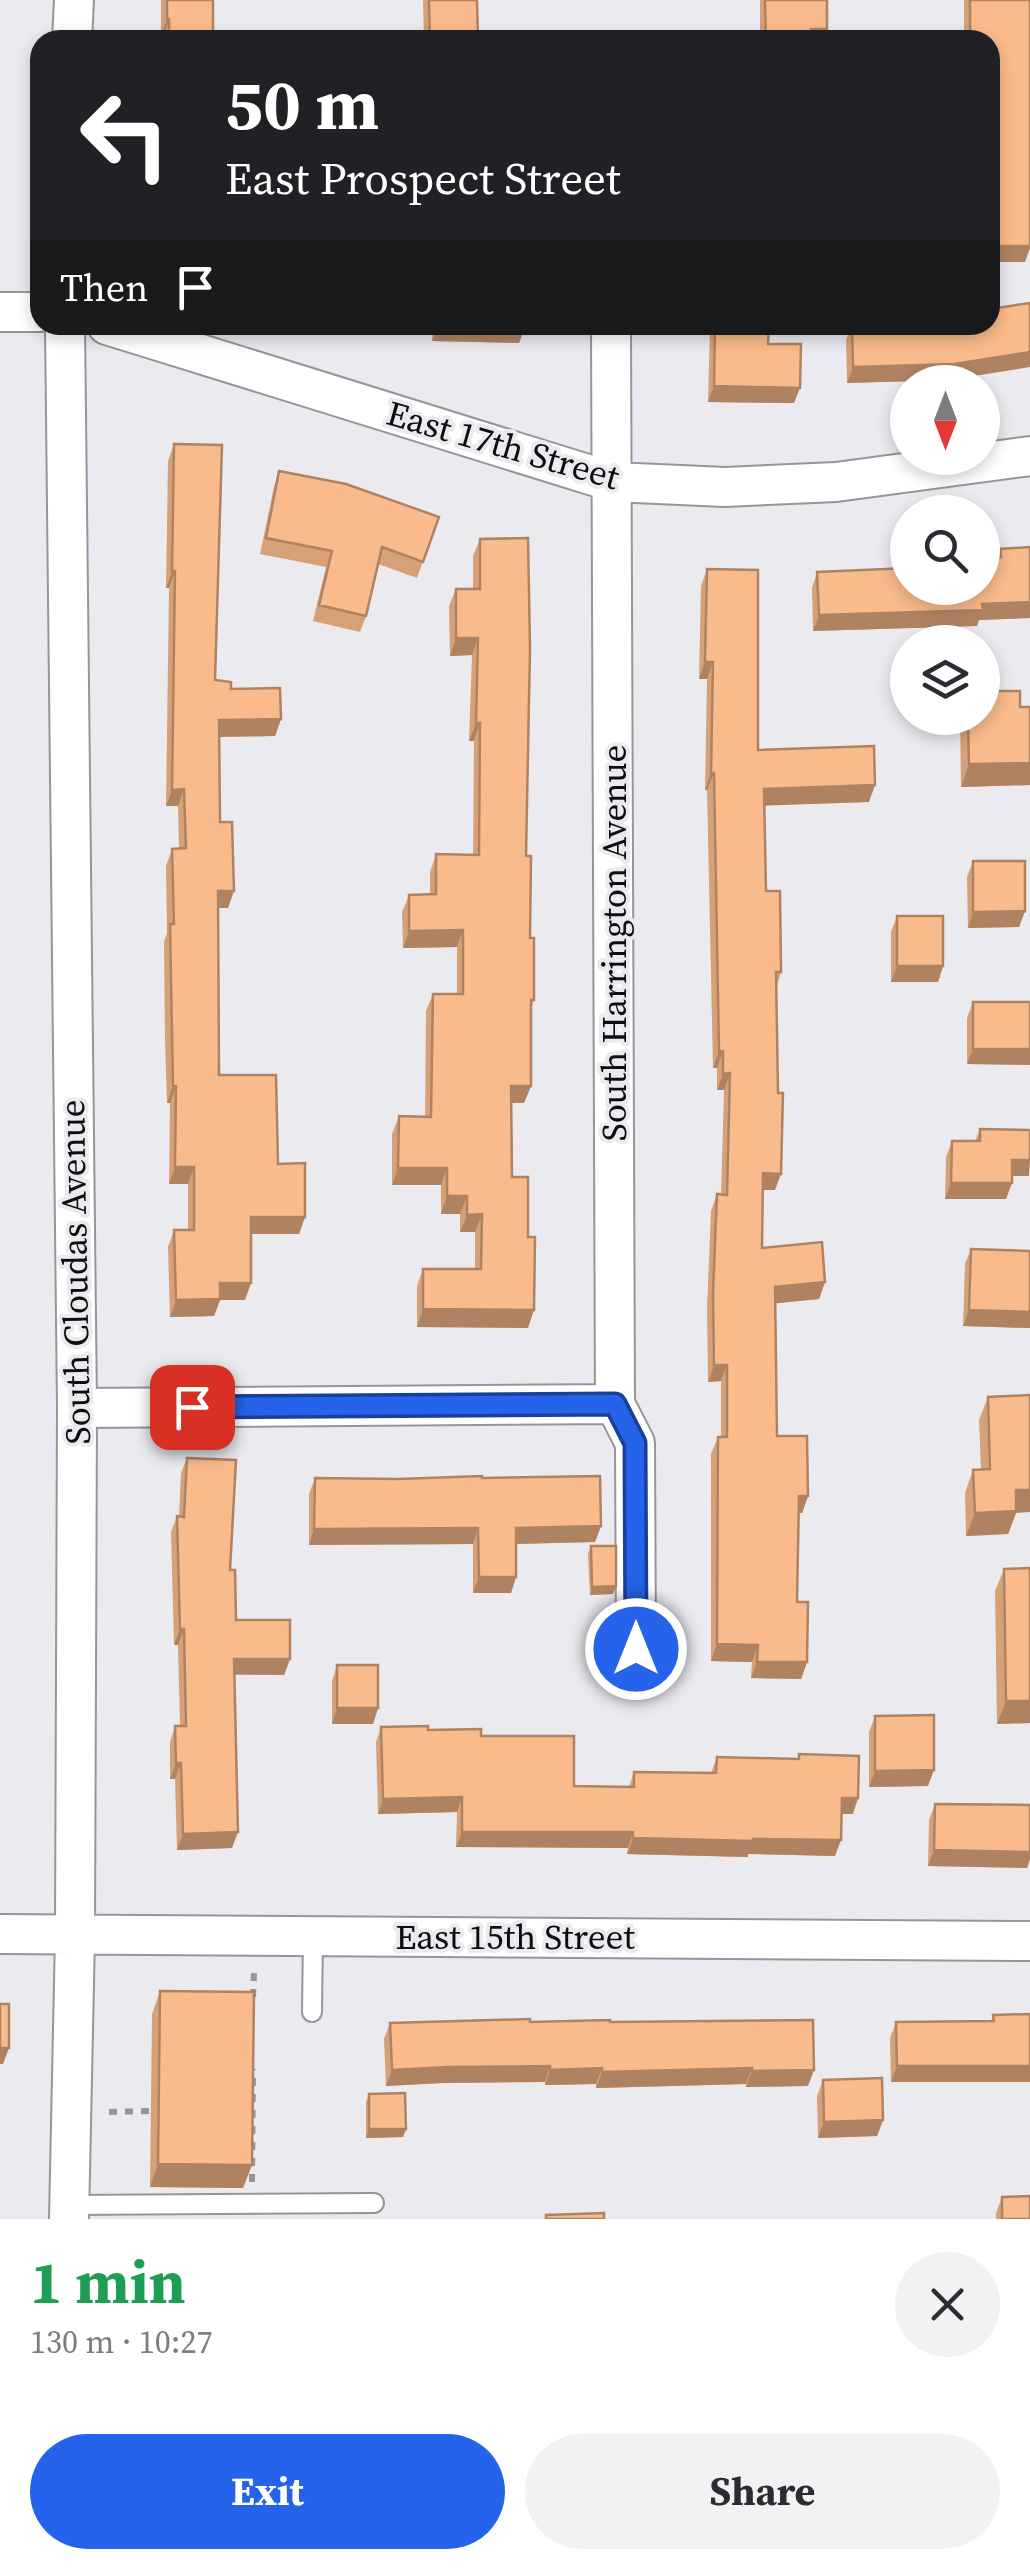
<!DOCTYPE html>
<html lang="en">
<head>
<meta charset="utf-8">
<style>
	:root { --surface:#fff; --page:#f2f2f3; --text:#2b2b33; --muted:#7c7c81; --accent:#2563eb }
	body { margin:0; font-family:"Source Serif 4",serif; background:var(--page); color:var(--text); height:100vh; display:flex; flex-direction:column; font-size:38px; white-space:nowrap }
	* { box-sizing:border-box; margin:0 }
	p { font-size:32px; color:var(--muted) }
	.icon { flex:none; width:55px; height:55px; fill:none; stroke:currentColor; stroke-width:2; stroke-linecap:round; stroke-linejoin:round }
	.map { position:relative; height:2219px; overflow:hidden }
	.side { display:flex; flex-direction:column; background:var(--surface); flex:1 }
	.side>* { flex:none }
	.guide { position:absolute; left:30px; top:30px; width:970px; height:305px; border-radius:30px; box-shadow:0 5px 15px #0003; background:#202124; color:#fff; overflow:hidden }
	.needle { width:65px; rotate:180deg }
	.controls { position:absolute; left:890px; top:365px; display:grid; gap:20px }
	.controls a { display:grid; place-items:center; width:110px; height:110px; border-radius:50%; background:var(--surface); box-shadow:0 5px 15px #0003; font-size:50px }
	.pin { position:absolute; display:grid; place-items:center; width:85px; height:85px; color:#fff; margin:-42px; border-radius:20px; box-shadow:0 5px 15px #0006 }
	.me { position:absolute; width:110px; margin:-55px; rotate:0deg; stroke-linejoin:round; filter:drop-shadow(0 0 8px #0008) }
	.turn { display:flex; align-items:center; gap:35px; height:210px; padding:0 30px; font-size:45px }
	.turn .icon { width:130px; height:130px; stroke-width:2.5 }
	.turn b { display:block; font-size:70px; line-height:85px }
	.then { display:flex; align-items:center; height:95px; padding:0 30px; background:#0003; gap:20px; font-size:38px }
	.round { display:grid; place-items:center; flex:none; width:105px; height:105px; border-radius:52px; background:var(--page) }
	.head { display:flex; align-items:center; justify-content:space-between; height:170px; padding:0 30px }
	h1 { font-size:60px; font-weight:700; line-height:75px; color:#1e9e55 }
	.action { display:flex; gap:20px; margin-top:auto; padding:20px 30px }
	.action a { flex:1; height:115px; border-radius:60px; background:var(--accent); color:#fff; font-size:40px; font-weight:700; line-height:115px; text-align:center }
	.action a+a { background:var(--page); color:var(--text) }
	.map>svg:first-child { display:block }
	.lines { fill:none; stroke-linecap:round; stroke-linejoin:round }
	.lane-casing { stroke:#96959a; stroke-width:22 }
	.street-casing { stroke:#96959a; stroke-width:42 }
	.path { stroke:#959598; stroke-width:6; stroke-dasharray:8 8; stroke-linecap:butt }
	.lane { stroke:#fff; stroke-width:18 }
	.street { stroke:#fff; stroke-width:38 }
	.wall { fill:#d7a178 }
	.shaded-wall { fill:#af8362 }
	.building { fill:#fabb8c; stroke:#af8362; stroke-width:2.5 }
	.route-casing { stroke:#184099; stroke-width:25 }
	.route { stroke:#2563eb; stroke-width:18 }
	.labels { text-anchor:middle; stroke-width:8; stroke-linejoin:round; paint-order:stroke }
	.street-label { font-size:35px; fill:#0d0d0e; stroke:#ebeaef }
</style>
</head>
<body>
<div class="map">
<svg width="1030" height="2219" viewBox="0 0 1030 2219">
	<rect width="100%" height="100%" fill="#ebeaef"/>
	<g class="lines">
		<g class="lane-casing">
			<path id="lane" d="M 312,2012 L 313,1935
				M 69,2205 L 374,2203"/>
		</g>
		<g class="street-casing">
			<path id="street" d="M 72,40 L 74,0
				M 0,312 L 40,312
				M 65,325 L 77,1408 L 75,1936 L 69,2219
				M 107,325 L 613,482 L 725,487 L 836,482 L 1030,456
				M 611,325 L 615,1404 L 635,1443 L 636,1649
				M 77,1408 L 615,1404
				M 0,1934 L 1030,1941"/>
		</g>
		<path class="path" d="M 253,1997 L 254,1973
			M 109,2112 L 151,2111
			M 252,2182 L 253,2069"/>
		<use href="#lane" class="lane"/>
		<use href="#street" class="street"/>
	</g>
	<path class="wall" d="M 161,0 L 213,0 L 213,40 L 164,40 L 164,35 L 161,35 Z
		M 423,0 L 477,0 L 478,40 L 424,40 Z
		M 760,0 L 827,0 L 823,40 L 760,40 Z
		M 964,0 L 1030,0 L 1025,262 L 990,262 L 990,40 L 964,40 Z
		M 433,325 L 525,325 L 519,343 L 432,341 Z
		M 710,325 L 769,325 L 768,344 L 794,403 L 708,402 Z
		M 852,325 L 949,380 L 847,383 L 846,340 Z
		M 174,444 L 215,680 L 281,719 L 275,736 L 219,737 L 220,822 L 228,908 L 218,908 L 219,1075 L 278,1164 L 305,1217 L 299,1234 L 251,1234 L 245,1300 L 220,1300 L 214,1316 L 170,1317 L 168,1247 L 174,1230 L 188,1230 L 188,1184 L 169,1184 L 170,1103 L 167,1103 L 165,1040 L 164,941 L 167,933 L 166,866 L 172,849 L 179,849 L 178,806 L 166,806 L 169,588 L 166,588 L 168,461 Z
		M 279,471 L 439,517 L 417,578 L 378,564 L 366,616 L 360,632 L 313,621 L 326,567 L 260,554 L 274,487 Z
		M 480,539 L 526,856 L 534,1000 L 531,1009 L 531,1086 L 524,1103 L 511,1103 L 512,1177 L 528,1328 L 417,1327 L 417,1286 L 423,1269 L 475,1269 L 475,1232 L 460,1232 L 460,1214 L 441,1214 L 441,1185 L 392,1185 L 392,1134 L 399,1116 L 425,1117 L 426,1011 L 433,994 L 457,994 L 457,947 L 403,948 L 402,912 L 409,895 L 430,894 L 430,872 L 436,854 L 473,855 L 474,741 L 469,741 L 472,655 L 450,656 L 449,606 L 456,589 L 473,589 L 473,556 Z
		M 1030,547 L 1030,618 L 979,620 L 977,626 L 813,631 L 812,588 L 817,572 L 906,568 L 908,563 L 908,588 L 997,557 L 1000,549 Z
		M 707,569 L 758,750 L 869,802 L 764,805 L 766,891 L 781,972 L 777,985 L 775,1190 L 763,1190 L 762,1248 L 825,1282 L 819,1299 L 775,1303 L 777,1436 L 808,1496 L 802,1513 L 799,1513 L 797,1602 L 807,1662 L 801,1679 L 751,1678 L 752,1662 L 711,1661 L 711,1454 L 718,1437 L 721,1437 L 721,1381 L 708,1382 L 707,1309 L 711,1211 L 717,1194 L 721,1195 L 724,1090 L 717,1090 L 717,1068 L 713,1068 L 707,790 L 705,790 L 707,679 L 699,679 L 701,586 Z
		M 1020,707 L 1030,707 L 1030,785 L 961,787 L 960,718 L 982,718 Z
		M 973,861 L 1025,911 L 1019,927 L 968,928 L 967,877 Z
		M 897,916 L 943,966 L 938,982 L 891,982 L 891,932 Z
		M 973,1002 L 1030,1002 L 1030,1065 L 967,1064 L 967,1018 Z
		M 980,1129 L 1029,1176 L 1012,1176 L 1006,1199 L 945,1199 L 946,1157 L 952,1141 L 975,1141 Z
		M 971,1249 L 1030,1328 L 963,1326 L 965,1264 Z
		M 988,1397 L 1016,1513 L 1008,1534 L 966,1536 L 965,1493 L 973,1470 L 981,1469 L 979,1420 Z
		M 187,1458 L 230,1570 L 236,1620 L 290,1659 L 284,1675 L 235,1675 L 232,1848 L 177,1850 L 175,1779 L 170,1779 L 170,1742 L 175,1726 L 180,1726 L 178,1645 L 174,1645 L 171,1532 L 177,1516 L 179,1516 L 181,1473 Z
		M 315,1478 L 482,1478 L 601,1526 L 595,1542 L 516,1544 L 516,1577 L 511,1593 L 473,1593 L 473,1544 L 309,1545 L 309,1494 Z
		M 591,1546 L 616,1586 L 613,1594 L 590,1595 L 588,1554 Z
		M 1030,1568 L 1030,1723 L 997,1724 L 995,1591 L 1004,1569 Z
		M 337,1665 L 378,1708 L 373,1724 L 332,1724 L 332,1681 Z
		M 875,1716 L 928,1786 L 869,1787 L 869,1732 Z
		M 381,1727 L 481,1736 L 574,1786 L 629,1787 L 634,1772 L 711,1773 L 717,1757 L 798,1759 L 799,1754 L 853,1814 L 841,1814 L 835,1856 L 748,1854 L 748,1857 L 627,1854 L 628,1848 L 456,1847 L 457,1812 L 378,1814 L 376,1742 Z
		M 935,1804 L 1030,1805 L 1030,1859 L 1027,1868 L 928,1866 L 929,1820 Z
		M 160,1991 L 252,2165 L 243,2188 L 150,2187 L 152,2014 Z
		M 1030,2014 L 891,2082 L 890,2038 L 896,2022 L 991,2021 L 993,2015 Z
		M 610,2022 L 808,2086 L 746,2087 L 746,2084 L 596,2088 L 596,2084 L 545,2085 L 545,2082 L 442,2083 L 386,2086 L 384,2039 L 390,2023 Z
		M 823,2080 L 883,2120 L 877,2136 L 818,2138 L 817,2096 Z
		M 369,2094 L 406,2129 L 403,2137 L 366,2138 L 366,2102 Z
		M 1002,2197 L 1030,2219 L 996,2219 L 996,2213 Z"/>
	<path class="shaded-wall" d="M 167,19 L 169,19 L 164,35 L 161,35 Z
		M 811,29 L 827,29 L 823,40 L 807,40 Z
		M 990,246 L 1030,246 L 1030,248 L 1025,262 L 990,262 Z
		M 438,325 L 525,327 L 519,343 L 432,341 Z
		M 1030,352 L 1030,367 L 949,380 L 847,383 L 853,367 Z
		M 714,386 L 800,388 L 794,403 L 708,402 Z
		M 172,571 L 175,571 L 169,588 L 166,588 Z
		M 1030,602 L 1030,618 L 979,620 L 977,626 L 813,631 L 819,615 Z
		M 456,638 L 478,638 L 472,655 L 450,656 Z
		M 705,662 L 713,662 L 707,679 L 699,679 Z
		M 281,719 L 275,736 L 213,737 L 219,720 Z
		M 476,723 L 480,723 L 474,741 L 469,741 Z
		M 1030,763 L 1030,785 L 961,787 L 969,764 Z
		M 711,773 L 714,773 L 707,790 L 705,790 Z
		M 875,785 L 869,802 L 758,806 L 764,789 Z
		M 184,789 L 178,806 L 166,806 L 172,790 Z
		M 218,891 L 234,891 L 228,908 L 212,908 Z
		M 1025,911 L 1019,927 L 968,928 L 973,912 Z
		M 463,930 L 457,947 L 403,948 L 409,931 Z
		M 897,966 L 943,966 L 938,982 L 891,982 Z
		M 973,1049 L 1030,1049 L 1030,1065 L 967,1064 Z
		M 719,1051 L 723,1051 L 717,1068 L 713,1068 Z
		M 730,1073 L 724,1090 L 717,1090 L 723,1074 Z
		M 173,1086 L 176,1086 L 170,1103 L 167,1103 Z
		M 511,1086 L 531,1086 L 524,1103 L 505,1103 Z
		M 1012,1160 L 1030,1160 L 1029,1176 L 1006,1176 Z
		M 175,1167 L 194,1167 L 188,1184 L 169,1184 Z
		M 398,1168 L 447,1168 L 441,1185 L 392,1185 Z
		M 763,1173 L 781,1174 L 775,1190 L 757,1190 Z
		M 951,1183 L 1012,1183 L 1006,1199 L 945,1199 Z
		M 447,1196 L 467,1196 L 460,1214 L 441,1214 Z
		M 482,1214 L 475,1232 L 460,1232 L 467,1215 Z
		M 251,1217 L 305,1217 L 299,1234 L 245,1234 Z
		M 825,1282 L 819,1299 L 769,1304 L 775,1287 Z
		M 220,1283 L 251,1283 L 245,1300 L 220,1300 L 214,1316 L 170,1317 L 176,1300 Z
		M 423,1309 L 534,1310 L 528,1328 L 417,1327 Z
		M 969,1310 L 1030,1312 L 1030,1328 L 963,1326 Z
		M 714,1365 L 727,1365 L 721,1381 L 708,1382 Z
		M 1016,1490 L 1030,1490 L 1030,1512 L 1016,1513 L 1008,1534 L 966,1536 L 975,1513 Z
		M 799,1496 L 808,1496 L 802,1513 L 793,1513 Z
		M 601,1526 L 595,1542 L 510,1544 L 516,1528 Z
		M 478,1528 L 473,1544 L 309,1545 L 314,1529 Z
		M 479,1577 L 516,1577 L 511,1593 L 473,1593 Z
		M 616,1586 L 613,1594 L 590,1595 L 592,1587 Z
		M 180,1629 L 184,1629 L 178,1645 L 174,1645 Z
		M 717,1644 L 758,1645 L 752,1662 L 711,1661 Z
		M 234,1659 L 290,1659 L 284,1675 L 229,1674 Z
		M 757,1662 L 807,1662 L 801,1679 L 751,1678 Z
		M 1006,1701 L 1030,1701 L 1030,1723 L 997,1724 Z
		M 337,1708 L 378,1708 L 373,1724 L 332,1724 Z
		M 176,1763 L 181,1763 L 175,1779 L 170,1779 Z
		M 934,1770 L 928,1786 L 869,1787 L 875,1771 Z
		M 462,1797 L 457,1812 L 378,1814 L 383,1799 Z
		M 842,1798 L 858,1798 L 853,1814 L 836,1814 Z
		M 238,1832 L 232,1848 L 177,1850 L 183,1834 Z
		M 462,1832 L 633,1832 L 628,1848 L 456,1847 Z
		M 633,1838 L 753,1839 L 841,1840 L 835,1856 L 748,1854 L 748,1857 L 627,1854 Z
		M 934,1850 L 1030,1852 L 1030,1859 L 1027,1868 L 928,1866 Z
		M 0,2048 L 9,2048 L 3,2064 L 0,2064 Z
		M 550,2066 L 545,2082 L 442,2083 L 386,2086 L 392,2070 L 448,2067 Z
		M 897,2066 L 1030,2066 L 1030,2082 L 891,2082 Z
		M 602,2068 L 596,2084 L 545,2085 L 550,2070 Z
		M 752,2068 L 746,2084 L 596,2088 L 602,2072 Z
		M 814,2070 L 808,2086 L 746,2087 L 752,2071 Z
		M 883,2120 L 877,2136 L 818,2138 L 824,2122 Z
		M 369,2129 L 406,2129 L 403,2137 L 366,2138 Z
		M 158,2164 L 252,2165 L 243,2188 L 150,2187 Z"/>
	<path class="building" d="M 167,0 L 213,0 L 213,40 L 169,40 L 169,19 L 167,19 Z
		M 429,0 L 477,0 L 478,40 L 430,40 Z
		M 765,0 L 827,0 L 827,29 L 811,29 L 811,40 L 766,40 Z
		M 970,0 L 1030,0 L 1030,246 L 990,246 L 990,40 L 970,40 Z
		M 1030,303 L 1030,352 L 954,364 L 853,367 L 852,325 L 990,325 L 990,309 Z
		M 438,325 L 525,325 L 525,327 Z
		M 715,325 L 769,325 L 768,344 L 801,344 L 800,388 L 714,386 Z
		M 174,444 L 222,445 L 215,680 L 231,682 L 231,689 L 280,688 L 281,719 L 219,720 L 220,822 L 232,822 L 234,891 L 218,891 L 219,1075 L 276,1075 L 278,1164 L 305,1163 L 305,1217 L 251,1217 L 251,1283 L 220,1283 L 220,1299 L 176,1300 L 174,1230 L 194,1230 L 194,1167 L 175,1167 L 176,1086 L 173,1086 L 170,924 L 174,924 L 172,849 L 186,848 L 184,789 L 172,790 L 175,571 L 172,571 Z
		M 279,471 L 346,484 L 439,517 L 423,562 L 382,547 L 366,616 L 319,605 L 332,551 L 266,538 Z
		M 528,538 L 530,649 L 526,856 L 531,856 L 530,938 L 534,938 L 534,1000 L 531,1000 L 531,1086 L 511,1086 L 512,1177 L 528,1177 L 528,1237 L 535,1237 L 534,1310 L 423,1309 L 423,1269 L 481,1269 L 482,1214 L 467,1215 L 467,1196 L 447,1196 L 447,1168 L 398,1168 L 399,1116 L 431,1117 L 433,994 L 463,994 L 463,930 L 409,931 L 409,895 L 436,894 L 436,854 L 479,855 L 480,723 L 476,723 L 478,638 L 456,638 L 456,589 L 480,589 L 480,539 Z
		M 1030,547 L 1030,602 L 982,604 L 983,610 L 819,615 L 817,572 L 908,568 L 908,588 L 982,588 L 982,557 L 1001,557 L 1000,549 Z
		M 707,569 L 758,570 L 758,750 L 874,746 L 875,785 L 764,789 L 766,891 L 780,891 L 781,972 L 776,972 L 778,1093 L 783,1093 L 781,1174 L 763,1173 L 762,1248 L 822,1242 L 825,1282 L 775,1287 L 777,1436 L 807,1436 L 808,1496 L 799,1496 L 797,1602 L 808,1602 L 807,1662 L 757,1662 L 758,1645 L 717,1644 L 718,1437 L 727,1437 L 727,1365 L 714,1365 L 713,1293 L 717,1194 L 727,1195 L 730,1073 L 723,1074 L 723,1051 L 719,1051 L 714,773 L 711,773 L 713,662 L 705,662 Z
		M 982,691 L 1020,691 L 1020,707 L 1030,707 L 1030,763 L 969,764 L 968,718 L 982,718 Z
		M 973,861 L 1025,861 L 1025,911 L 973,912 Z
		M 897,916 L 943,916 L 943,966 L 897,966 Z
		M 973,1002 L 1030,1002 L 1030,1049 L 973,1049 Z
		M 980,1129 L 1030,1130 L 1030,1160 L 1012,1160 L 1012,1183 L 951,1183 L 952,1141 L 980,1141 Z
		M 971,1249 L 1030,1251 L 1030,1312 L 969,1310 Z
		M 1030,1395 L 1030,1490 L 1016,1490 L 1016,1511 L 975,1513 L 973,1470 L 990,1469 L 988,1397 Z
		M 187,1458 L 236,1460 L 230,1570 L 235,1570 L 236,1620 L 290,1620 L 290,1659 L 234,1659 L 238,1832 L 183,1834 L 181,1763 L 176,1763 L 175,1726 L 186,1726 L 184,1629 L 180,1629 L 177,1516 L 184,1517 Z
		M 482,1476 L 482,1478 L 600,1476 L 601,1526 L 516,1528 L 516,1577 L 479,1577 L 478,1528 L 314,1529 L 315,1478 L 398,1479 Z
		M 591,1546 L 616,1546 L 616,1586 L 592,1587 Z
		M 1030,1568 L 1030,1701 L 1006,1701 L 1004,1569 Z
		M 337,1665 L 378,1665 L 378,1708 L 337,1708 Z
		M 934,1715 L 934,1770 L 875,1771 L 875,1716 Z
		M 428,1726 L 428,1730 L 481,1729 L 481,1736 L 574,1736 L 574,1786 L 634,1787 L 634,1772 L 716,1773 L 717,1757 L 799,1759 L 799,1754 L 859,1756 L 858,1798 L 842,1798 L 841,1840 L 753,1839 L 753,1841 L 633,1838 L 633,1832 L 462,1832 L 462,1797 L 383,1799 L 381,1727 Z
		M 935,1804 L 1030,1805 L 1030,1852 L 934,1850 Z
		M 160,1991 L 254,1992 L 252,2165 L 158,2164 Z
		M 0,2004 L 9,2004 L 9,2048 L 0,2048 Z
		M 1030,2014 L 1030,2066 L 897,2066 L 896,2022 L 994,2021 L 993,2015 Z
		M 530,2019 L 530,2022 L 610,2020 L 610,2022 L 813,2020 L 814,2070 L 752,2071 L 752,2068 L 602,2072 L 602,2068 L 550,2070 L 550,2066 L 448,2067 L 392,2070 L 390,2023 Z
		M 882,2078 L 883,2120 L 824,2122 L 823,2080 Z
		M 405,2093 L 406,2129 L 369,2129 L 369,2094 Z
		M 1030,2196 L 1030,2219 L 1002,2219 L 1002,2197 Z
		M 604,2213 L 604,2219 L 546,2219 L 546,2215 Z"/>
	<g class="lines">
		<g class="route-casing">
			<path id="route" d="M 192,1407 L 615,1404 L 635,1443 L 636,1649"/>
		</g>
		<use href="#route" class="route"/>
	</g>
	<g class="labels">
		<g class="street-label">
			<text transform="translate(503 445) rotate(16)" y="12">East 17th Street</text>
			<text transform="translate(614 943) rotate(-90)" y="12">South Harrington Avenue</text>
			<text transform="translate(75 1272) rotate(-91)" y="12">South Cloudas Avenue</text>
			<text x="515" y="1949">East 15th Street</text>
		</g>
	</g>
</svg>
<div class="controls">
<a><svg class="needle" viewBox="-14 -14 28 28"><path d="M0-13l5 13h-10z" fill="#e53935"/><path d="M0 13l5-13h-10z" fill="#7c7c81"/></svg></a>
<a><svg class="icon" aria-label="search" viewBox="0 0 24 24"><circle cx="10" cy="10" r="6"/><path d="M15 15l6 6"/></svg></a>
<a><svg class="icon" aria-label="layers" viewBox="0 0 24 24"><path d="M12 4l9 5-9 5-9-5zM3 14l9 5 9-5"/></svg></a>
</div>
<div class="pin" style="left:192px;top:1407px;background:#d93025"><svg class="icon" aria-label="arrive" viewBox="0 0 24 24"><path d="M6 21V4h12l-3 4 3 4H6"/></svg></div>
<svg class="me" style="left:636px;top:1649px" viewBox="-20 -20 40 40"><circle r="17" fill="#2563eb" stroke="#fff" stroke-width="3"/><path d="M0-11L8 9 0 5-8 9z" fill="#fff"/></svg>
<div class="guide">
<div class="turn"><svg class="icon" aria-label="left" viewBox="0 0 24 24"><path d="M17 20v-9H6M10 6l-5 5 5 5"/></svg><div><b>50 m</b>East Prospect Street</div></div>
<div class="then">Then<svg class="icon" aria-label="arrive" viewBox="0 0 24 24"><path d="M6 21V4h12l-3 4 3 4H6"/></svg></div>
</div>
</div>
<section class="side">
<div class="head"><div><h1>1 min</h1><p>130 m · 10:27</p></div><a class="round"><svg class="icon" aria-label="close" viewBox="0 0 24 24"><path d="M6 6l12 12M18 6L6 18"/></svg></a></div>
<div class="action"><a>Exit</a><a>Share</a></div>
</section>
</body>
</html>
